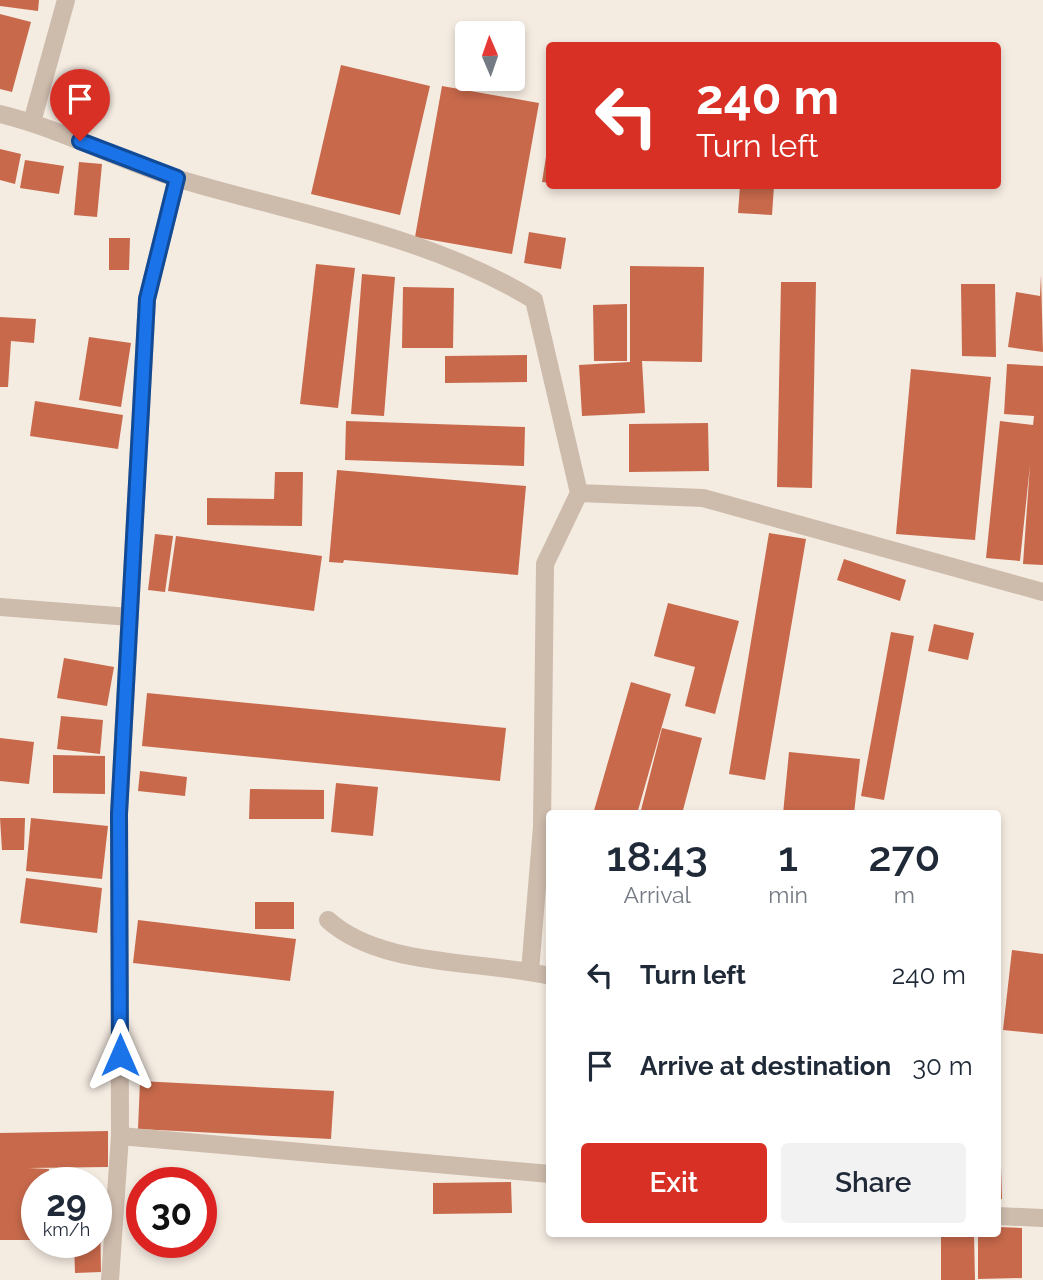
<!DOCTYPE html>
<html lang="en">
<head>
<meta charset="utf-8">
<style>
	:root { --surface:#fff; --page:#f2f2f3; --text:#1f2937; --muted:#747a83; --accent:#d93025 }
	body { margin:0; font-family:Raleway,sans-serif; background:var(--page); color:var(--text); height:100vh; display:flex; flex-direction:column; font-size:26px; white-space:nowrap }
	* { box-sizing:border-box; margin:0 }
	p { font-size:23px; color:var(--muted) }
	.icon { flex:none; width:38px; height:38px; fill:none; stroke:currentColor; stroke-width:2; stroke-linecap:round; stroke-linejoin:round }
	.map { position:relative; flex:1; overflow:hidden }
	.sheet { position:absolute; left:546px; top:810px; width:455px; height:427px; display:flex; flex-direction:column; background:var(--surface); border-radius:7px; box-shadow:0 4px 10px #0003 }
	.sheet>* { flex:none }
	.banner { position:absolute; left:546px; top:42px; width:455px; height:147px; border-radius:7px; box-shadow:0 4px 10px #0003; background:#d93025; color:#fff; overflow:hidden }
	.needle { width:46px; rotate:358deg }
	.tools { position:absolute; left:455px; top:21px; display:grid; gap:14px }
	.tools a { display:grid; place-items:center; width:70px; height:70px; border-radius:7px; background:var(--surface); box-shadow:0 4px 10px #0003; font-size:35px }
	.speed { position:absolute; left:21px; top:1167px; display:flex; gap:14px; font-size:35px; font-weight:700; text-align:center }
	.speed>* { display:grid; place-content:center; width:91px; height:91px; border-radius:50%; background:var(--surface); box-shadow:0 4px 10px #0003; line-height:1 }
	.speed small { font-size:18px; font-weight:400 }
	.speed .limit { border:10px solid #d22; background:#fff; color:#111 }
	.pin { position:absolute; display:grid; place-items:center; width:60px; height:60px; color:#fff; margin:-72px -30px; border-radius:50% 50% 50% 0; rotate:-45deg; box-shadow:0 0 7px #0007 }
	.pin .icon { rotate:45deg }
	.me { position:absolute; width:77px; margin:-38px; rotate:0deg; stroke-linejoin:round; filter:drop-shadow(0 0 5px #0008) }
	.turn { display:flex; align-items:center; gap:24px; height:147px; padding:0 35px; font-size:32px }
	.turn .icon { width:91px; height:91px; stroke-width:2.5 }
	.turn b { display:block; font-size:49px; line-height:60px }
	.eta { display:flex; justify-content:space-evenly; align-items:center; height:119px; text-align:center }
	.eta b { font-size:42px; font-weight:600; line-height:49px }
	.button { display:flex; gap:14px; margin-top:auto; padding:14px 35px }
	.button a { flex:1; height:80px; border-radius:7px; background:var(--accent); color:#fff; font-size:28px; font-weight:600; line-height:80px; text-align:center }
	.button a+a { background:var(--page); color:var(--text) }
	ul { padding:0; list-style:none }
	li { display:flex; align-items:center; gap:21px; height:91px; padding:0 35px }
	li div { flex:1 }
	li b { display:block; font-size:26px }
	li em { font-style:normal }
	.map>svg:first-child { display:block }
	.building { fill:#c8694b }
	.lines { fill:none; stroke-linecap:round; stroke-linejoin:round }
	.minor { stroke:#cdbbac; stroke-width:18 }
	.route-casing { stroke:#114b97; stroke-width:18 }
	.route { stroke:#1a73e8; stroke-width:12 }
</style>
</head>
<body>
<div class="map">
<svg width="1043" height="1280" viewBox="0 0 1043 1280">
	<rect width="100%" height="100%" fill="#f4ebe1"/>
	<path class="building" d="M 0,0 L 39,0 L 38,11 L 0,6 Z
		M 0,14 L 31,22 L 12,92 L 0,89 Z
		M 341,65 L 430,86 L 400,215 L 311,194 Z
		M 442,86 L 539,103 L 512,254 L 415,237 Z
		M 548,144 L 550,144 L 550,183 L 542,182 Z
		M 0,149 L 21,154 L 15,184 L 0,180 Z
		M 25,160 L 64,166 L 59,194 L 20,188 Z
		M 79,162 L 102,164 L 97,217 L 74,215 Z
		M 740,186 L 774,186 L 772,215 L 738,213 Z
		M 529,232 L 566,238 L 561,269 L 524,263 Z
		M 109,238 L 130,238 L 129,270 L 109,270 Z
		M 316,264 L 355,268 L 338,408 L 300,404 Z
		M 630,266 L 704,267 L 702,362 L 642,361 L 645,413 L 582,416 L 579,365 L 630,362 Z
		M 362,274 L 395,277 L 384,416 L 351,414 Z
		M 1041,275 L 1043,352 L 1008,347 L 1016,292 L 1040,296 Z
		M 781,282 L 816,282 L 812,488 L 777,487 Z
		M 961,284 L 995,284 L 996,357 L 962,356 Z
		M 403,287 L 454,288 L 453,348 L 402,348 Z
		M 627,304 L 627,361 L 594,361 L 593,305 Z
		M 0,317 L 36,319 L 34,343 L 11,341 L 8,387 L 0,387 Z
		M 89,337 L 131,343 L 121,407 L 79,400 Z
		M 527,355 L 527,382 L 445,383 L 445,356 Z
		M 1007,364 L 1043,366 L 1043,565 L 1023,564 L 1030,465 L 1020,561 L 986,558 L 1000,421 L 1033,425 L 1034,416 L 1004,414 Z
		M 911,369 L 991,377 L 975,540 L 896,534 Z
		M 35,401 L 123,415 L 118,449 L 30,436 Z
		M 346,421 L 525,427 L 524,466 L 345,460 Z
		M 708,423 L 709,471 L 629,472 L 629,424 Z
		M 337,470 L 526,486 L 518,575 L 344,560 L 343,563 L 329,562 Z
		M 275,472 L 303,472 L 302,526 L 207,525 L 207,498 L 274,499 Z
		M 769,533 L 806,539 L 765,780 L 729,774 Z
		M 155,534 L 173,536 L 165,592 L 148,590 Z
		M 176,536 L 322,556 L 314,611 L 168,591 Z
		M 844,559 L 906,580 L 900,601 L 837,580 Z
		M 668,603 L 739,621 L 715,714 L 685,706 L 695,667 L 654,656 Z
		M 934,624 L 974,633 L 968,660 L 928,651 Z
		M 891,632 L 914,636 L 884,800 L 861,796 Z
		M 64,658 L 114,667 L 107,706 L 57,698 Z
		M 631,682 L 671,694 L 637,814 L 593,814 Z
		M 147,693 L 506,728 L 500,781 L 142,746 Z
		M 61,716 L 103,720 L 100,754 L 57,749 Z
		M 662,728 L 702,738 L 682,814 L 640,814 Z
		M 0,738 L 34,742 L 29,784 L 0,781 Z
		M 789,752 L 860,759 L 854,814 L 783,814 Z
		M 53,755 L 105,756 L 105,794 L 53,793 Z
		M 140,771 L 187,777 L 185,796 L 138,791 Z
		M 336,783 L 378,787 L 373,836 L 331,832 Z
		M 250,789 L 324,790 L 324,819 L 249,819 Z
		M 0,818 L 25,818 L 24,850 L 2,850 Z
		M 31,818 L 108,826 L 102,879 L 26,871 Z
		M 26,878 L 102,888 L 97,933 L 20,923 Z
		M 255,902 L 294,902 L 294,929 L 255,929 Z
		M 138,920 L 296,939 L 290,981 L 133,963 Z
		M 1012,950 L 1043,954 L 1043,1034 L 1003,1030 Z
		M 140,1081 L 334,1091 L 331,1139 L 138,1129 Z
		M 108,1131 L 108,1167 L 28,1168 L 49,1169 L 49,1183 L 37,1183 L 37,1240 L 0,1240 L 0,1133 Z
		M 998,1166 L 1001,1166 L 1002,1199 L 998,1199 Z
		M 511,1182 L 512,1213 L 433,1214 L 433,1183 Z
		M 96,1213 L 100,1213 L 101,1272 L 75,1273 L 74,1242 L 96,1242 Z
		M 998,1227 L 1022,1228 L 1022,1278 L 978,1279 L 978,1234 L 998,1234 Z
		M 941,1234 L 974,1234 L 975,1280 L 941,1280 Z"/>
	<g class="lines">
		<path class="minor" d="M 0,114 C 62,129 118,160 179,179 C 298,215 426,234 534,300 L 579,493 L 545,564 L 542,827 L 530,971
			M 32,122 L 66,0
			M 579,493 L 703,498 L 1043,592
			M 0,607 L 130,617
			M 328,920 C 381,968 482,960 550,976
			M 120,1136 L 550,1174
			M 998,1216 L 1043,1218
			M 110,1280 L 120,1136 L 119,814 L 147,299 L 177,178"/>
	</g>
	<g class="lines">
		<g class="route-casing">
			<path id="route" d="M 80,141 L 177,178 L 147,299 L 119,814 L 120,1055"/>
		</g>
		<use href="#route" class="route"/>
	</g>
</svg>
<div class="tools">
<a><svg class="needle" viewBox="-14 -14 28 28"><path d="M0-13l5 13h-10z" fill="#e53935"/><path d="M0 13l5-13h-10z" fill="#747a83"/></svg></a>
</div>
<div class="speed"><div>29<small>km/h</small></div><div class="limit">30</div></div>
<div class="pin" style="left:80px;top:141px;background:#d93025"><svg class="icon" aria-label="arrive" viewBox="0 0 24 24"><path d="M6 21V4h12l-3 4 3 4H6"/></svg></div>
<svg class="me" style="left:120px;top:1055px" viewBox="-20 -20 40 40"><path d="M0-17L14 15 0 8-14 15z" fill="#1a73e8" stroke="#fff" stroke-width="4"/></svg>
<div class="banner">
<div class="turn"><svg class="icon" aria-label="left" viewBox="0 0 24 24"><path d="M17 20v-9H6M10 6l-5 5 5 5"/></svg><div><b>240 m</b>Turn left</div></div>
</div>
<section class="sheet">
<div class="eta">
<div><b>18:43</b><p>Arrival</p></div>
<div><b>1</b><p>min</p></div>
<div><b>270</b><p>m</p></div>
</div>
<ul>
<li><svg class="icon" aria-label="left" viewBox="0 0 24 24"><path d="M17 20v-9H6M10 6l-5 5 5 5"/></svg><div><b>Turn left</b></div><em>240 m</em></li>
<li><svg class="icon" aria-label="arrive" viewBox="0 0 24 24"><path d="M6 21V4h12l-3 4 3 4H6"/></svg><div><b>Arrive at destination</b></div><em>30 m</em></li>
</ul>
<div class="button"><a>Exit</a><a>Share</a></div>
</section>
</div>
</body>
</html>
